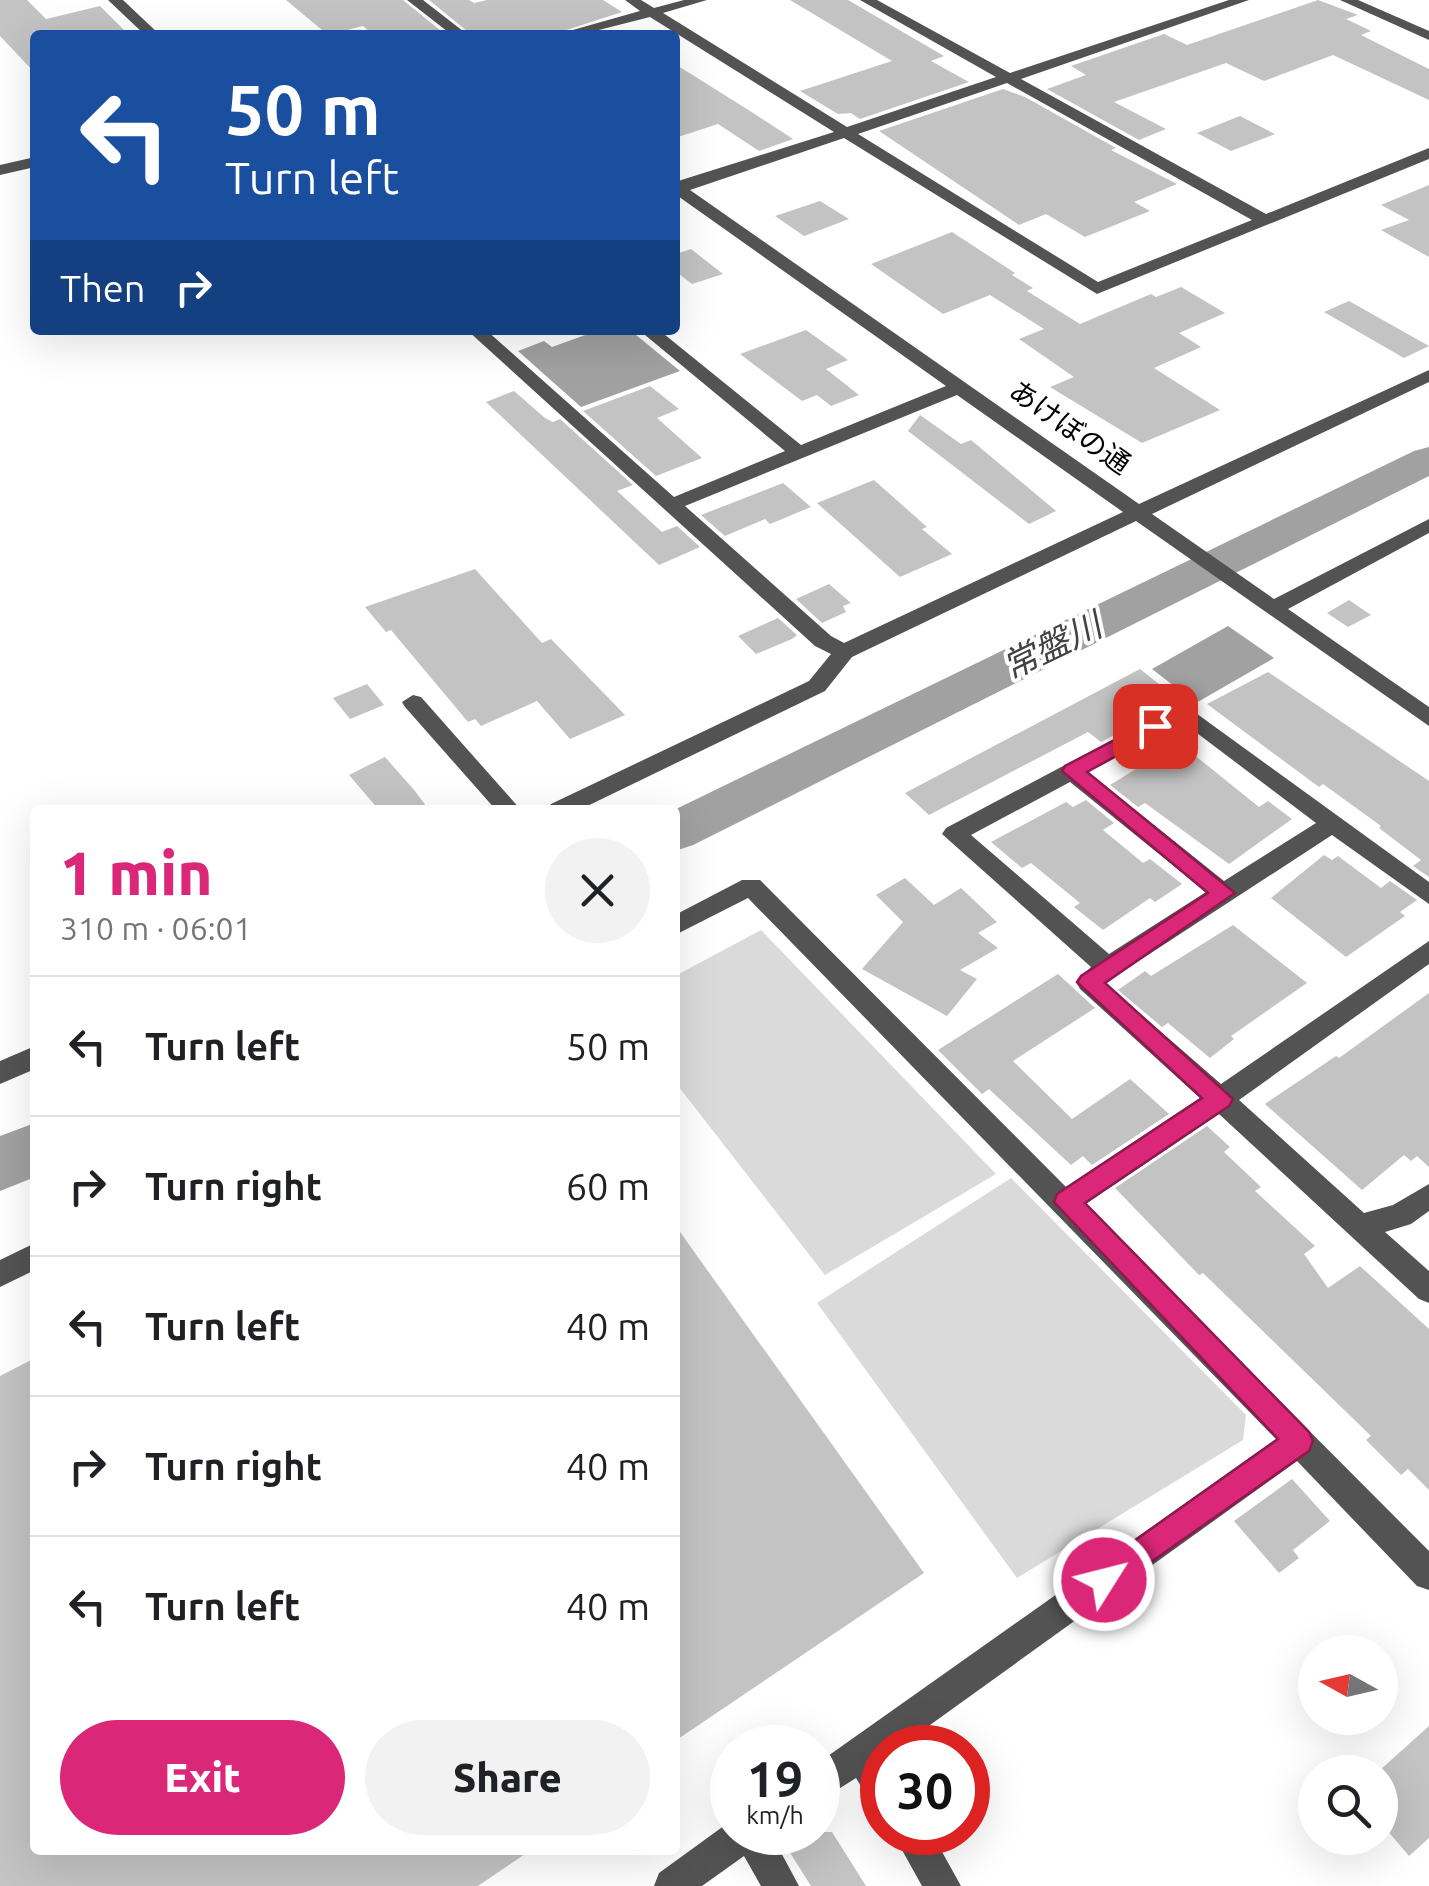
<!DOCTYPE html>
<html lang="en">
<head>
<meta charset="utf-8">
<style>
	:root { --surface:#fff; --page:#f2f2f2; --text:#202124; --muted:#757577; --line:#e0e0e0; --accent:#db2777 }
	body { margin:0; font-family:Ubuntu,"Noto Sans JP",sans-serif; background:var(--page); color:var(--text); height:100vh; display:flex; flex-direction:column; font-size:38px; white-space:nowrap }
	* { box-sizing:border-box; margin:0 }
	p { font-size:32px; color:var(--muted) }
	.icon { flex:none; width:55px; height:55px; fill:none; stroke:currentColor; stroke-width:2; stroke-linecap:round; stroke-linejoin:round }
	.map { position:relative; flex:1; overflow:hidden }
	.details { position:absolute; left:30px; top:805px; width:650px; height:1050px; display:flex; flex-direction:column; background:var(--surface); border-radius:10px; box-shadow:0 10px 40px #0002 }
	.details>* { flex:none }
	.top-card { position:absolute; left:30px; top:30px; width:650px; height:305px; border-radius:10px; box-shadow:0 10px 40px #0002; background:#1a4fa0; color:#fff; overflow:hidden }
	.needle { width:65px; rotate:278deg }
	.controls { position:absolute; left:1298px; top:1635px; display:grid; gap:20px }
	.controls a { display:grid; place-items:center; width:100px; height:100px; border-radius:50%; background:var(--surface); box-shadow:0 10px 40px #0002; font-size:50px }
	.speed { position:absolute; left:710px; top:1725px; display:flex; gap:20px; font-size:50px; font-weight:700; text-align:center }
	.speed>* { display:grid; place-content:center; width:130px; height:130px; border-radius:50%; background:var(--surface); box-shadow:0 10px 40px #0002; line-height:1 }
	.speed small { font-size:25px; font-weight:400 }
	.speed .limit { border:15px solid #d22; background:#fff; color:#111 }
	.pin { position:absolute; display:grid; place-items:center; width:85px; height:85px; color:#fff; margin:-42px; border-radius:20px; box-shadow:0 5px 15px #0006 }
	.me { position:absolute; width:110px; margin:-55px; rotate:54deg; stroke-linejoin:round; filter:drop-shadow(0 0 8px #0008) }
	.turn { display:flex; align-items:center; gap:35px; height:210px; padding:0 30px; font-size:45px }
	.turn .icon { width:130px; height:130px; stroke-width:2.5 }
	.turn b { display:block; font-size:70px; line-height:85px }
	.then { display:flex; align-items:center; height:95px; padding:0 30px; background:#0003; gap:20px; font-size:38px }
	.round { display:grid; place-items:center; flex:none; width:105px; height:105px; border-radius:52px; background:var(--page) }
	.headline { display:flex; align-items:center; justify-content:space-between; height:170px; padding:0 30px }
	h1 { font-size:60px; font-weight:800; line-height:75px; color:var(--accent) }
	.action { display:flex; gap:20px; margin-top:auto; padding:20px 30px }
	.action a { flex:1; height:115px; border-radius:60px; background:var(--accent); color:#fff; font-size:40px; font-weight:800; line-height:115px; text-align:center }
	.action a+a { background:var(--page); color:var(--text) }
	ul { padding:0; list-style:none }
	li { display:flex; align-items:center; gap:30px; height:140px; padding:0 30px; border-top:2px solid var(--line) }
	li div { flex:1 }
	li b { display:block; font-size:38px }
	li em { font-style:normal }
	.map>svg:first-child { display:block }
	.green { fill:#dadada }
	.water { fill:#a1a1a1 }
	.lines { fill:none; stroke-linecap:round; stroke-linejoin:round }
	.river { fill:#a1a1a1; fill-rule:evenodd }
	.building { fill:#c3c3c3 }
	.minor { fill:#535353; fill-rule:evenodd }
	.route { fill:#db2777; stroke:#8e194d; stroke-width:2.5 }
	.labels { text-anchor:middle; stroke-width:8; stroke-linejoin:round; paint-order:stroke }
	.far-street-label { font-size:28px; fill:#000; stroke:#fff }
	.water-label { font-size:35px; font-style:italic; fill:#424242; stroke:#fff }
</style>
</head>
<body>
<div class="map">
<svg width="1429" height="1886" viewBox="0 0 1429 1886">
	<rect width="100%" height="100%" fill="#fff"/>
	<path class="green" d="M 761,930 L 996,1174 L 825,1275 L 675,1082 L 675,976 Z
		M 1011,1178 L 1246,1415 L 1243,1440 L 1017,1578 L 817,1303 Z"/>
	<path class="water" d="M 599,330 L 630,330 L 680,371 L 581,407 L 518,351 L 544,341 L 552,347 Z
		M 1228,626 L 1274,658 L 1196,703 L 1152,669 Z"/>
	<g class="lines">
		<path class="river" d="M 1429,447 L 1429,476 L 693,845 L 675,851 L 674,810 L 1414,451 Z
			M 35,1123 L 35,1177 L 0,1191 L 0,1136 Z"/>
	</g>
	<path class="building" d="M 0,0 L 27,0 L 46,19 L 100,6 L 129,35 L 35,35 L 35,73 L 0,36 Z
		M 286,0 L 403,0 L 446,35 L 373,35 L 363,26 L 328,35 Z
		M 429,0 L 469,0 L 474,3 L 487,0 L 603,0 L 622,12 L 551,35 L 472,35 Z
		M 790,0 L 848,0 L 944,56 L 931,61 L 969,82 L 860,119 L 851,113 L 838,114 L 800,91 L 892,61 Z
		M 1318,0 L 1358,15 L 1346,19 L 1371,31 L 1361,35 L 1429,69 L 1429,100 L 1333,55 L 1264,81 L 1226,63 L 1114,102 L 1166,129 L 1139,140 L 1047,89 L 1086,75 L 1071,66 L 1164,34 L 1187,45 Z
		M 675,64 L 750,111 L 793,139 L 759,151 L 718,124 L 675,138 Z
		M 1003,89 L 1025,97 L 1116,148 L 1111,150 L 1177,184 L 1134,202 L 1150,211 L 1085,237 L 1046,214 L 1019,225 L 879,131 Z
		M 1240,116 L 1275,134 L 1231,151 L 1197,133 Z
		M 1429,185 L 1429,257 L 1381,230 L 1409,220 L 1381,205 Z
		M 820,201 L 849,219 L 804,236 L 775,216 Z
		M 952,232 L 1015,273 L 1012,275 L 1033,288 L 1027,291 L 1080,324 L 1151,294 L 1156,297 L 1181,287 L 1225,313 L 1179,333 L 1201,347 L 1154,368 L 1220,410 L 1142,443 L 1050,387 L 1074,377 L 1019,339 L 1044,329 L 990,295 L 943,314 L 871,264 Z
		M 691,249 L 723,274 L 692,284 L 675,271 L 675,254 Z
		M 1349,301 L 1429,346 L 1404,358 L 1324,312 Z
		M 806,330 L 848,360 L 826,369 L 859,395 L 831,406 L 817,395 L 802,401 L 740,354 Z
		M 650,386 L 679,409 L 657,418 L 702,458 L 656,476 L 583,411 Z
		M 514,391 L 545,418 L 553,422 L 560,419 L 633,485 L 617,491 L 662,532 L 677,526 L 700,547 L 659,565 L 486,402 Z
		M 920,415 L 961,444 L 971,440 L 1056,511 L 1029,524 L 908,431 Z
		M 874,480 L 927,527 L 922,529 L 952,554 L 900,577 L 817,503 Z
		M 783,483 L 811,507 L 770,524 L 765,519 L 725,536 L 701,515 Z
		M 475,569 L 542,643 L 551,639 L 625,715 L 570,739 L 537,701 L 481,726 L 475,719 L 468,722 L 391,630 L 386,632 L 365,607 Z
		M 829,584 L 851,603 L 843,606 L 846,612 L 822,623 L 796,599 Z
		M 1349,600 L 1371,615 L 1348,627 L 1327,613 Z
		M 778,618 L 797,635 L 792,639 L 756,654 L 738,636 Z
		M 1140,669 L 1164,688 L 1130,706 L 1146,718 L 1101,742 L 1088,732 L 929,815 L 905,793 Z
		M 1268,672 L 1429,781 L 1429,877 L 1413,866 L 1421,860 L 1379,828 L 1381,826 L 1323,784 L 1319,787 L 1207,704 Z
		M 367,684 L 384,705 L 350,719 L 333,698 Z
		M 1167,733 L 1259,807 L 1268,801 L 1292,819 L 1229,864 L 1145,803 L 1138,807 L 1110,785 L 1136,769 L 1122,758 Z
		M 385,757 L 415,791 L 429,810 L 379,810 L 349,775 Z
		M 1086,800 L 1114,823 L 1103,830 L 1143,863 L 1150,859 L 1182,884 L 1155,902 L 1150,898 L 1103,930 L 1074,907 L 1080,903 L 1031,863 L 1022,868 L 991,842 L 1066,802 L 1073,807 Z
		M 1324,855 L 1332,860 L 1338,856 L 1381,888 L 1390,881 L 1417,900 L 1400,912 L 1405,916 L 1346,957 L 1271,898 Z
		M 905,878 L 934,905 L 961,888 L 997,922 L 978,933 L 998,948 L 960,970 L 977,979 L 947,1016 L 862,969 L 903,922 L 876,895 Z
		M 1233,925 L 1307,983 L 1231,1036 L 1234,1039 L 1210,1058 L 1168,1023 L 1162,1027 L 1118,990 L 1145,971 L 1151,976 Z
		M 1058,974 L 1095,1008 L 1013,1061 L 1072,1119 L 1130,1079 L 1169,1114 L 1092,1165 L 1083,1156 L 1071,1165 L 989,1089 L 982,1094 L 938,1050 Z
		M 1429,993 L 1429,1167 L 1417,1156 L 1411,1161 L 1404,1155 L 1362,1190 L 1265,1104 L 1336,1056 L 1339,1058 Z
		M 1207,1126 L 1230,1147 L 1224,1152 L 1261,1187 L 1255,1191 L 1315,1246 L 1304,1254 L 1328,1288 L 1360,1266 L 1429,1329 L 1429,1490 L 1408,1469 L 1401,1475 L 1366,1440 L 1371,1436 L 1203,1273 L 1199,1275 L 1115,1188 Z
		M 675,1225 L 924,1573 L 675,1741 Z
		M 35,1358 L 35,1850 L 531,1850 L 478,1886 L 0,1886 L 0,1376 Z
		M 1292,1479 L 1330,1521 L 1293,1550 L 1299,1558 L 1279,1573 L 1234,1521 Z
		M 1429,1726 L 1429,1838 L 1409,1856 L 1380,1822 L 1380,1770 Z
		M 777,1832 L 832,1832 L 866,1886 L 811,1886 Z"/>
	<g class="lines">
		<path class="minor" d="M 108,0 L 123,0 L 160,35 L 145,35 Z
			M 407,0 L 423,0 L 468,35 L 452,35 Z
			M 625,0 L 641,0 L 654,8 L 684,0 L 707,0 L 663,13 L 847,127 L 996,77 L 860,0 L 877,0 L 1010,73 L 1229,0 L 1249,0 L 1021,79 L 1266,214 L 1429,148 L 1429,159 L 1097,294 L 844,138 L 690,190 L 1139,504 L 1429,370 L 1429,382 L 1152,514 L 1274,599 L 1429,519 L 1429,533 L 1288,609 L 1429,707 L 1429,726 L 1136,521 L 852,657 L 825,691 L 579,810 L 547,810 L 551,804 L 809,681 L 831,654 L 815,646 L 467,330 L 486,330 L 674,497 L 785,451 L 639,330 L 659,330 L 801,445 L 946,386 L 675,194 L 675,182 L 834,132 L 650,17 L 579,35 L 555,35 L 640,11 ZM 1007,83 L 1252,220 L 1098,282 L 858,134 ZM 957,395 L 1123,512 L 844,643 L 831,636 L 685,506 Z
			M 1340,0 L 1358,0 L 1429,31 L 1429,40 Z
			M 35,157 L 35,167 L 0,175 L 0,165 Z
			M 413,695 L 421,697 L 521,810 L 496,810 L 405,707 L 402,702 Z
			M 1182,703 L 1429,882 L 1429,904 L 1332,835 L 1105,983 L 1221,1084 L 1429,941 L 1429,964 L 1239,1100 L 1364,1213 L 1393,1205 L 1429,1184 L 1429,1211 L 1411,1224 L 1385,1232 L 1429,1271 L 1429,1303 L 1419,1299 L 1219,1114 L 1084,1205 L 1429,1551 L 1429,1590 L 1417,1586 L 1297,1461 L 898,1748 L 882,1748 L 882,1806 L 870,1801 L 856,1778 L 818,1802 L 818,1763 L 1276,1439 L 748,898 L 675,935 L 675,915 L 742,880 L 760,880 L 1066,1187 L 1200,1098 L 1080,989 L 1076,982 L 1091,967 L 942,834 L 946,828 ZM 1181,721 L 1316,823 L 1224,881 L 1088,772 ZM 1070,782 L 1206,892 L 1109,954 L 971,835 Z
			M 35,1046 L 35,1069 L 0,1084 L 0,1061 Z
			M 35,1243 L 35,1270 L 0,1287 L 0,1260 Z
			M 732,1820 L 732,1832 L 770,1832 L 799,1886 L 761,1886 L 744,1856 L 702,1886 L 654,1886 L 659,1873 Z
			M 892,1832 L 931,1832 L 961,1886 L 922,1886 Z"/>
	</g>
	<path class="route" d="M 1155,719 L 1165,726 L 1162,731 L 1087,772 L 1235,893 L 1105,983 L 1233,1099 L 1229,1106 L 1085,1203 L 1309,1432 L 1313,1441 L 1309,1451 L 1104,1595 L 1093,1591 L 1089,1580 L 1093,1570 L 1278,1439 L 1054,1202 L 1057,1194 L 1202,1098 L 1077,982 L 1081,976 L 1208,893 L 1062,771 L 1065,766 Z"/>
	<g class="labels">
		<g class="far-street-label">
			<text transform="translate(1070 427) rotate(35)" y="10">あけぼの通</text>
		</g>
		<g class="water-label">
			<text transform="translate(1052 646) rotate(-26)" y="12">常盤川</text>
		</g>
	</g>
</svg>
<div class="controls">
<a><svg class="needle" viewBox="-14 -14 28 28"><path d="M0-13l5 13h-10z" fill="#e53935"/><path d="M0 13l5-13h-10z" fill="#757577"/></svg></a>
<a><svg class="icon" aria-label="search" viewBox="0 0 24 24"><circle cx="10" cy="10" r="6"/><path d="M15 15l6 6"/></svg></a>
</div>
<div class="speed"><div>19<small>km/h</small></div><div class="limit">30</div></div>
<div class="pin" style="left:1155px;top:726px;background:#d93025"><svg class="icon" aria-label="arrive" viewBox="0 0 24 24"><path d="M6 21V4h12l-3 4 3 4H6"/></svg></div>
<svg class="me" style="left:1104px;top:1580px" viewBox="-20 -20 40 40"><circle r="17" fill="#db2777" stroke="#fff" stroke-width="3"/><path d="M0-11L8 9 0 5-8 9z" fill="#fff"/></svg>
<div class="top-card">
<div class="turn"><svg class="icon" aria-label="left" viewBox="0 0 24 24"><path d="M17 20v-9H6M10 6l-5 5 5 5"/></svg><div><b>50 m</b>Turn left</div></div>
<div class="then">Then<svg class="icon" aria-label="right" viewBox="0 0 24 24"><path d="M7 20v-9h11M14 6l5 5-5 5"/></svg></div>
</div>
<section class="details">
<div class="headline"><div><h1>1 min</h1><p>310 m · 06:01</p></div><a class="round"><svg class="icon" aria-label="close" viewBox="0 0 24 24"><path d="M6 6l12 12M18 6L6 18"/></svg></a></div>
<ul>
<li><svg class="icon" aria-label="left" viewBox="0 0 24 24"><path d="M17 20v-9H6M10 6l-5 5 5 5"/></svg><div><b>Turn left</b></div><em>50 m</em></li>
<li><svg class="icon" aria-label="right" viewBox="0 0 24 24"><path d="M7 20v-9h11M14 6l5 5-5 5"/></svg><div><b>Turn right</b></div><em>60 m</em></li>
<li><svg class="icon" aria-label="left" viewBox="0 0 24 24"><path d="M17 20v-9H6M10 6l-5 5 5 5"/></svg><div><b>Turn left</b></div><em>40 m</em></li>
<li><svg class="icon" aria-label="right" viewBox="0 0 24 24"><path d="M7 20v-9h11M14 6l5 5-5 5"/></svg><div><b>Turn right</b></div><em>40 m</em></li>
<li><svg class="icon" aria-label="left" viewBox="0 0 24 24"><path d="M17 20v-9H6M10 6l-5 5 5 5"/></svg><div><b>Turn left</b></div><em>40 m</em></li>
</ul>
<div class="action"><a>Exit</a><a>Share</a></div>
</section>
</div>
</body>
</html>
